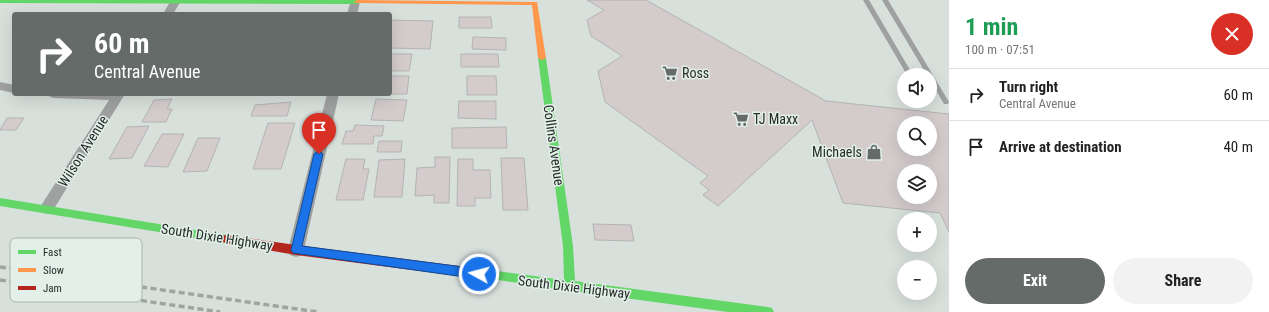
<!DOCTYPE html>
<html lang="en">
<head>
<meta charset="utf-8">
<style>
	:root { --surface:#fff; --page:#f2f2f2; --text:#222; --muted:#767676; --line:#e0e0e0; --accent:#656b68 }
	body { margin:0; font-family:"Roboto Condensed",sans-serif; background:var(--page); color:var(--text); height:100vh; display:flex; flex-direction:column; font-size:15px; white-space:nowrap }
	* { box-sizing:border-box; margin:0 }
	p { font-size:13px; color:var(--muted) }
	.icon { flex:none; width:22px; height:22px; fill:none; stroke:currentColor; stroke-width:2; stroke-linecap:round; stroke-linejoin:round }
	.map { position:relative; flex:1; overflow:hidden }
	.side { display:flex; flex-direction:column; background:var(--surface); width:320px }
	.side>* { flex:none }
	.banner { position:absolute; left:12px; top:12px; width:380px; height:84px; border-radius:4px; box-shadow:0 4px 16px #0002; background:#656b68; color:#fff; overflow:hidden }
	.buttons { position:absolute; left:897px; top:68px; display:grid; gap:8px }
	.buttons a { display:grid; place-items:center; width:40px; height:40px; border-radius:50%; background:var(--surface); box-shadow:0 4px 16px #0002; font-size:20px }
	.pin { position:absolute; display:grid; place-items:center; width:34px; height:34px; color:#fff; margin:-41px -17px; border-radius:50% 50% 50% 0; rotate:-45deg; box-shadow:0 0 4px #0007 }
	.pin .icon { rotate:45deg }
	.me { position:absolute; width:44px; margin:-22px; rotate:277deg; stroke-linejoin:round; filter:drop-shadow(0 0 3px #0008) }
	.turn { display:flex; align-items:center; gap:14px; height:84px; padding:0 16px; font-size:18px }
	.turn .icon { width:52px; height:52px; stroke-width:2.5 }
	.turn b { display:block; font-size:28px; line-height:34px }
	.round { display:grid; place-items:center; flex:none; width:42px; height:42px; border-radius:21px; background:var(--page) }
	.headline { display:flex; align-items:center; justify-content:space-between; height:68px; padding:0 16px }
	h1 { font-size:24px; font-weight:700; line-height:30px; color:#1e9e55 }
	.cta { display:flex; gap:8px; margin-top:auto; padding:8px 16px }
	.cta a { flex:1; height:46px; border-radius:24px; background:var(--accent); color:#fff; font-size:16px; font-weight:700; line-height:46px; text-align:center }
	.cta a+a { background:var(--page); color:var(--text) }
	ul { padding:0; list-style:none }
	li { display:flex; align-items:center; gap:12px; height:52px; padding:0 16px; border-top:1px solid var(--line) }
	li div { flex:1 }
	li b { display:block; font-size:15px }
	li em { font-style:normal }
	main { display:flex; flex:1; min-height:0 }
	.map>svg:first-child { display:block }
	.building { fill:#d3cbcc; stroke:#b3b4b3; fill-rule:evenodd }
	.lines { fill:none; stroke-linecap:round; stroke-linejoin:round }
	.lane { fill:#9ea1a0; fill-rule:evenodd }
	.street { fill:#9ea1a0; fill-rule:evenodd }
	.fast { fill:#63d668; fill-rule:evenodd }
	.slow { fill:#ff974d; fill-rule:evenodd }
	.jam { fill:#b3261e; fill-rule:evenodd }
	.rail { stroke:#9fa4a0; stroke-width:3.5; stroke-dasharray:6 3.5; stroke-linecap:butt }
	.route { fill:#1a73e8; stroke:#114b97 }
	.labels { text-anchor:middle; stroke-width:3; stroke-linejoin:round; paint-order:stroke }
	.poi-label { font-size:14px; fill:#272c29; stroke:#e2f0e9; text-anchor:start }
	.street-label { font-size:14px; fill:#272c29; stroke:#e2f0e9 }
	.key { fill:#e2f0e9; stroke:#aab5af; stroke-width:1 }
	.key-label { font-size:11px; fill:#272c29 }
</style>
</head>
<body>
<main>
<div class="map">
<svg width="949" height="312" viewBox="0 0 949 312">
	<rect width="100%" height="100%" fill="#d8e0dc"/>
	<path class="building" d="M 587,0 L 646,0 L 826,101 L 949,114 L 949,232 L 940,213 L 843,203 L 812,120 L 718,206 L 703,195 L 709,190 L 700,183 L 708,176 L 605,102 L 598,71 L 622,56 L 591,36 L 587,20 L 604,10 ZM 904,123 L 930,123 L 930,149 L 904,149 ZM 904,171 L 930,171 L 930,197 L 904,197 Z
		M 459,17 L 491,17 L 492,28 L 459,28 Z
		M 390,20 L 433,21 L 430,49 L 390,48 Z
		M 473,37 L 506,38 L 506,50 L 472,49 Z
		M 390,54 L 412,54 L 409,71 L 390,71 Z
		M 461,54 L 498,54 L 499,67 L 461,67 Z
		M 390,76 L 409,76 L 407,94 L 375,94 L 390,94 Z
		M 467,76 L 496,76 L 497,95 L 467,95 Z
		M 172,99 L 167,109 L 172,109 L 166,122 L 142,122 L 154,100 Z
		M 376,99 L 407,100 L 403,121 L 371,120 Z
		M 459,101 L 496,101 L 496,119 L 458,118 Z
		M 291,102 L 287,116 L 251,116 L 255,105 Z
		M 7,118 L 24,118 L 16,130 L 0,130 Z
		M 268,123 L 295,123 L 281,169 L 253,169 Z
		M 355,125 L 384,126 L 382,136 L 374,136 L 373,144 L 342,144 L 346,131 L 353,131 Z
		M 149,126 L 132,158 L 109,159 L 127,127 Z
		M 506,127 L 507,148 L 452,148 L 452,128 Z
		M 162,134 L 184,134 L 168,167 L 144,166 Z
		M 198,138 L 220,138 L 207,171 L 183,172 Z
		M 379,141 L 402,141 L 401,152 L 377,152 Z
		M 435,157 L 450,157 L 449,203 L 434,203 L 434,195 L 415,196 L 417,168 L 435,167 Z
		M 501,158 L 524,158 L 528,210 L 503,210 Z
		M 346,159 L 365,159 L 363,169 L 369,169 L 363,200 L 336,200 Z
		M 405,159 L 402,197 L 374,197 L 379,160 Z
		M 458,159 L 473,159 L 473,170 L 490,170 L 491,198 L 475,198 L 475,206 L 457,206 Z
		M 593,224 L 631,225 L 634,241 L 595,240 Z"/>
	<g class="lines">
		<path class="lane" d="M 863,0 L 869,0 L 913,75 L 907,75 Z
			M 882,0 L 888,0 L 949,102 L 948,104 L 944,104 L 930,80 L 930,75 L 927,75 Z"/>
		<path class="street" d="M 171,0 L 181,1 L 173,14 L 163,14 Z
			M 351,0 L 359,0 L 360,2 L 357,14 L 347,14 Z
			M 0,82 L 14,85 L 14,93 L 0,90 Z
			M 48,94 L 125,94 L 52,212 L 47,214 L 42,212 L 39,208 L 42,204 L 109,100 L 54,98 L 50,97 Z
			M 327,94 L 339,94 L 304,250 L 302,255 L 296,257 L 290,255 L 288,250 Z"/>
		<path class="fast" d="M 0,0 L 357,0 L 360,2 L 357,4 L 0,3 Z
			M 539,56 L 542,56 L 546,58 L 573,246 L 575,281 L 768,307 L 772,308 L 774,312 L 728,312 L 573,291 L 570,292 L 566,290 L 478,277 L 477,274 L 478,271 L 482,269 L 564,280 L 563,246 L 538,58 Z
			M 0,198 L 226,235 L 230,236 L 231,239 L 230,242 L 226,243 L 0,206 Z"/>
		<path class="slow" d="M 357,0 L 537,2 L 546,58 L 542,60 L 538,58 L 532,5 L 355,3 L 354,2 Z"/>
		<path class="jam" d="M 226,235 L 296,245 L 482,269 L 486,271 L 487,274 L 486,277 L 482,279 L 296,255 L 226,243 L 222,242 L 221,239 L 222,236 Z"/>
		<path class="rail" d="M 0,267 L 318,312
			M 0,280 L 220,312"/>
	</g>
	<path class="route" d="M 319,150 L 323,154 L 302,246 L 479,269 L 483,271 L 484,274 L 483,278 L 479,279 L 293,253 L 291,250 L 314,154 Z"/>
	<defs>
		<g id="supermarket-bare" transform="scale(1.2)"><path d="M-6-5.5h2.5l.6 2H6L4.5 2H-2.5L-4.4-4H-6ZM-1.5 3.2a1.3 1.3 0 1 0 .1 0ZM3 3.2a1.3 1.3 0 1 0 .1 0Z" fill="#656b68" stroke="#e2f0e9" stroke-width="2.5" paint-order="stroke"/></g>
		<g id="shop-bare" transform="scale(1.2)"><path d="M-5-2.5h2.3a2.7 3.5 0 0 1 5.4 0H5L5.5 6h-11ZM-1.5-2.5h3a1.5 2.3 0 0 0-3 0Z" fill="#656b68" stroke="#e2f0e9" stroke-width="2.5" paint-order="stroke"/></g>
	</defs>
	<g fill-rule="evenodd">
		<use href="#supermarket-bare" x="670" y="73"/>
		<use href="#supermarket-bare" x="741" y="119"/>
		<use href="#shop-bare" x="874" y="152"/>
	</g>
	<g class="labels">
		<g class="poi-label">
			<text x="682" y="78">Ross</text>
			<text x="753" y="124">TJ Maxx</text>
			<text x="862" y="157" text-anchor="end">Michaels</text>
		</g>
		<g class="street-label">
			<text transform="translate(554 145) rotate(82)" y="5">Collins Avenue</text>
			<text transform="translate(83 151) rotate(-58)" y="5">Wilson Avenue</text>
			<text transform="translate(217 237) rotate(9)" y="5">South Dixie Highway</text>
			<text transform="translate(574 287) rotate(7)" y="5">South Dixie Highway</text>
		</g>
	</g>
	<rect x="10" y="238" width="132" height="64" rx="6" class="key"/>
	<rect x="18" y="250" width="18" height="4" fill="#63d668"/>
	<rect x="18" y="268" width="18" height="4" fill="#ff974d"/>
	<rect x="18" y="286" width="18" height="4" fill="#b3261e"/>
	<g class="key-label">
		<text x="43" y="256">Fast</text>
		<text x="43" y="274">Slow</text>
		<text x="43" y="292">Jam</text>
	</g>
</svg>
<div class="buttons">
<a><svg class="icon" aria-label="sound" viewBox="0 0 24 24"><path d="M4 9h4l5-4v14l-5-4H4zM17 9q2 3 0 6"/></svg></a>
<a><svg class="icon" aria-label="search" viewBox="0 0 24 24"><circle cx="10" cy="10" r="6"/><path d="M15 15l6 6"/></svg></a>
<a><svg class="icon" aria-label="layers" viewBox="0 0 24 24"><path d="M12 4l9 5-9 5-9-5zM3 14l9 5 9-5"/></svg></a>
<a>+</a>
<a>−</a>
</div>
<div class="pin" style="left:319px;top:154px;background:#d93025"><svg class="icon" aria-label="arrive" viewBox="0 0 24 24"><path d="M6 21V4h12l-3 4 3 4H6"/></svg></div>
<svg class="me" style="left:479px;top:274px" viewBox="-20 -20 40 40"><circle r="17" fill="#1a73e8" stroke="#fff" stroke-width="3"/><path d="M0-11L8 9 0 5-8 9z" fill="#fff"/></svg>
<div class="banner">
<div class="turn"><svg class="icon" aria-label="right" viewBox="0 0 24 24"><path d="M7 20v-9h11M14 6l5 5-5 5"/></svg><div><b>60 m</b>Central Avenue</div></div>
</div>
</div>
<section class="side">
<div class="headline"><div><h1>1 min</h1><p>100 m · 07:51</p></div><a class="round" style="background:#d93025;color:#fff"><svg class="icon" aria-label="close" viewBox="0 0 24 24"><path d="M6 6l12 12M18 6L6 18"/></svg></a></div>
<ul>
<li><svg class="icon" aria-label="right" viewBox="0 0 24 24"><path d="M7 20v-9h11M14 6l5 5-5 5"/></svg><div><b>Turn right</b><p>Central Avenue</p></div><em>60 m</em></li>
<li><svg class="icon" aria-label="arrive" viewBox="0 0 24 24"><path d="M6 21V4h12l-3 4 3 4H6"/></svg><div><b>Arrive at destination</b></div><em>40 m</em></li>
</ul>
<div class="cta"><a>Exit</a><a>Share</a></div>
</section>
</main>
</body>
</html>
